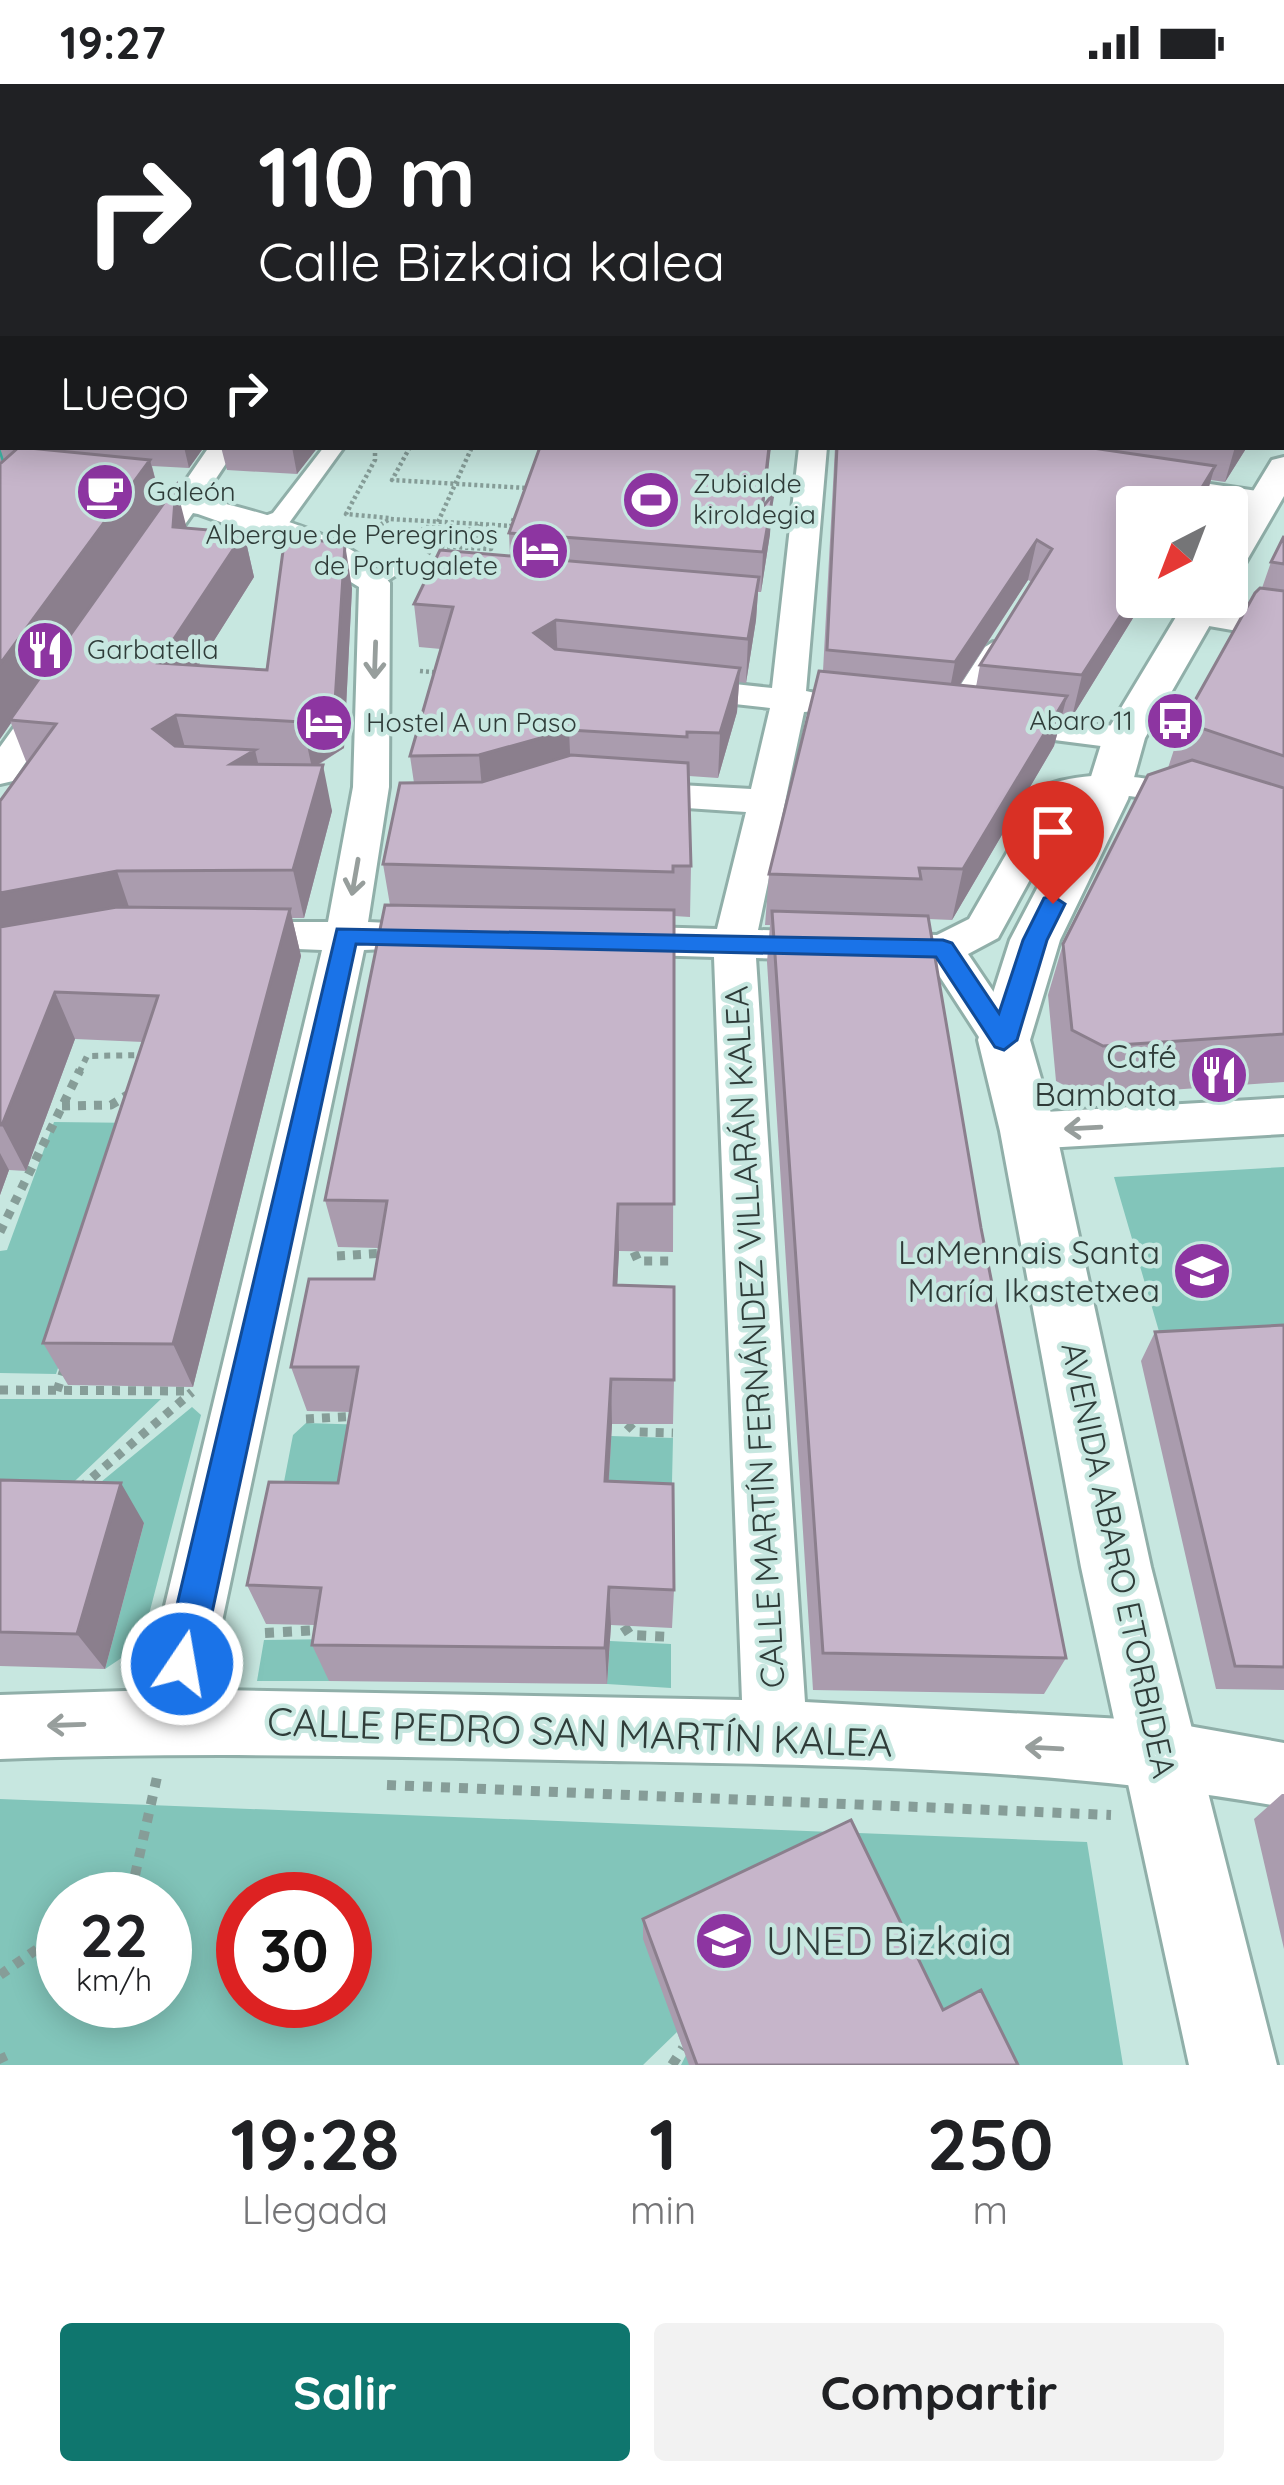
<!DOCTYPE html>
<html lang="es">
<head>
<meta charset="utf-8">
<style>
	:root { --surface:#fff; --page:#f2f2f2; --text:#202124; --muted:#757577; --accent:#0f766e }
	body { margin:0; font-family:Quicksand,sans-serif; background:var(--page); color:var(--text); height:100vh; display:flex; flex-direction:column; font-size:45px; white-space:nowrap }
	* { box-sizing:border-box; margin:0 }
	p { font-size:39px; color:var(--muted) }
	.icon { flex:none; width:66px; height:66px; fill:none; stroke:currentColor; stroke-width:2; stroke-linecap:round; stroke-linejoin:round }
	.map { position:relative; height:1981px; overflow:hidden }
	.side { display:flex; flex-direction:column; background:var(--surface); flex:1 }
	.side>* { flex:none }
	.hud { position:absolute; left:0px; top:0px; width:1284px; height:366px; box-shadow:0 6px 30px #0003; background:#202124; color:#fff; overflow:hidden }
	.needle { width:78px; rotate:222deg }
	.buttons { position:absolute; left:1116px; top:402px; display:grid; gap:24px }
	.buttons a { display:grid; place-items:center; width:132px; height:132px; border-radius:12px; background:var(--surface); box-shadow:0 6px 30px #0003; font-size:60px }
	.speed { position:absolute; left:36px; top:1788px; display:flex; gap:24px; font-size:60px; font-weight:700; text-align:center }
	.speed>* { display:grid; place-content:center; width:156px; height:156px; border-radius:50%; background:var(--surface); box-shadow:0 6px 30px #0003; line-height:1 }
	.speed small { font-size:30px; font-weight:400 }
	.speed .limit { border:18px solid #d22; background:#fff; color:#111 }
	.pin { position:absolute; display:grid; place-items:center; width:102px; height:102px; color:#fff; margin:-123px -51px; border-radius:50% 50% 50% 0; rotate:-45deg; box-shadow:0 0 12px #0007 }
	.pin .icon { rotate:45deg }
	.me { position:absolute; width:132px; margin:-66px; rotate:12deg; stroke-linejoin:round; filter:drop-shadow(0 0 9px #0008) }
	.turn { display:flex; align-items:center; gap:42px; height:252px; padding:0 60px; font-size:54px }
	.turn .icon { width:156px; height:156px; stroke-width:2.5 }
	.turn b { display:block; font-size:84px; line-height:102px }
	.then { display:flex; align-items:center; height:114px; padding:0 60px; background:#0003; gap:24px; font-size:45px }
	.eta { display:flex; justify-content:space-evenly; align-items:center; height:204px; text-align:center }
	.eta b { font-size:72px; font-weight:800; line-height:84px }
	.cta { display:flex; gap:24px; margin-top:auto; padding:24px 60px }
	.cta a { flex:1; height:138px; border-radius:12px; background:var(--accent); color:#fff; font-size:48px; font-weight:800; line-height:138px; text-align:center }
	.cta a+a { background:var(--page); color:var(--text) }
	.status { display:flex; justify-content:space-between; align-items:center; height:84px; padding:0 60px; background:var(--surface); direction:ltr }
	.status svg { height:33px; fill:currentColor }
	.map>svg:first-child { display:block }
	.green { fill:#82c5ba; fill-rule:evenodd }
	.water { fill:#3db1a1 }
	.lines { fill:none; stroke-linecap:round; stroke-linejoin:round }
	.service-casing { stroke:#90afa9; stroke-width:6 }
	.pedestrian-casing { stroke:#90afa9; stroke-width:6 }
	.minor-casing { stroke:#90afa9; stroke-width:6 }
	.tertiary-casing { stroke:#90afa9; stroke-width:6 }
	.path-far3 { stroke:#869d98; stroke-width:4.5; stroke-dasharray:3 3; stroke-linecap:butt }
	.path-far2 { stroke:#869d98; stroke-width:6; stroke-dasharray:6 6; stroke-linecap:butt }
	.path-far1 { stroke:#869d98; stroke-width:9; stroke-dasharray:8 8; stroke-linecap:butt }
	.path { stroke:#869d98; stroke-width:10; stroke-dasharray:9 9; stroke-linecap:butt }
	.service { fill:#fff; fill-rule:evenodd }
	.pedestrian { fill:#fff; fill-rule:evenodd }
	.minor { fill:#fff; fill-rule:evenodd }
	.tertiary { fill:#fff; fill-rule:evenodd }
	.wall { fill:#aa9cae; fill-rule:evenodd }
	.shaded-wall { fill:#8b7f8d }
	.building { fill:#c6b5ca; stroke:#8b7f8d; stroke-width:3 }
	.oneway { stroke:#979e9c }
	.route { fill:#1a73e8; stroke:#114b97; stroke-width:3 }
	.labels { text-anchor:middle; stroke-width:9; stroke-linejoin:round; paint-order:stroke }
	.far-poi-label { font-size:27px; fill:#2f3c39; stroke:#c7e7e0; text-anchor:start }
	.poi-label { font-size:33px; fill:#2f3c39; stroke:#c7e7e0; text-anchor:end }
	.street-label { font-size:33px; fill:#2f3c39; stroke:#c7e7e0 }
	.near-street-label { font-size:39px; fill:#2f3c39; stroke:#c7e7e0 }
	.near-poi-label { font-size:39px; fill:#2f3c39; stroke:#c7e7e0; text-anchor:start }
</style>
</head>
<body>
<div class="status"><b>19:27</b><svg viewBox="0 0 49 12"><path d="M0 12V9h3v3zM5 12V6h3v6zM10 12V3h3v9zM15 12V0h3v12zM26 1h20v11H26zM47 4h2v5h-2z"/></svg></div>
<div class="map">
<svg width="1284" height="1981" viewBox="0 0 1284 1981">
	<rect width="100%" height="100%" fill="#c7e7e0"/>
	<path class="green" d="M 54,1038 L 141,1039 L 56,1290 L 0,1289 L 0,1167 L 7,1166 Z
		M 1284,1083 L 1284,1261 L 1165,1268 L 1114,1093 Z
		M 0,1315 L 161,1315 L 57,1414 L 0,1413 Z
		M 192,1323 L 201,1331 L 141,1561 L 105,1585 L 144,1439 L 84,1412 Z
		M 306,1339 L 369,1341 L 353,1441 L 278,1429 L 293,1351 Z
		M 611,1352 L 673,1354 L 671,1442 L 606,1439 Z
		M 335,1555 L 329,1597 L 257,1597 L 264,1556 Z
		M 610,1557 L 671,1560 L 671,1604 L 607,1600 Z
		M 0,1715 L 1087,1758 L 1123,1981 L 681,1981 L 686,1971 L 677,1948 L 643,1981 L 0,1981 ZM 63,1815 L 165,1815 L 165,1917 L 63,1917 ZM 243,1815 L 345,1815 L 345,1917 L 243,1917 Z"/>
	<path class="water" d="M 0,0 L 392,0 L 3,3 L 3,363 L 23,363 L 0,387 Z"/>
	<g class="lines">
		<g class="service-casing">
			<path id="service" d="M 398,479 L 410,482 L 379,502 L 369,502 L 369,496 Z
				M 993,558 L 1001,563 L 963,622 L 955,627 L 949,625 L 947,622 L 985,563 Z"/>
		</g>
		<g class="pedestrian-casing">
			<path id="pedestrian" d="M 324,363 L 344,363 L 289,439 L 257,445 L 257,435 L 273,429 Z"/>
		</g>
		<g class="minor-casing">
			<path id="minor" d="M 209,363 L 237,363 L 203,414 C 261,429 351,449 390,499 L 389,703 L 368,838 L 453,842 L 459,852 L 453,862 L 364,866 L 213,1580 L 220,1606 L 742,1616 L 714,873 L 612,870 L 597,866 L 591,856 L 597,846 L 612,842 L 717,845 L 746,728 L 627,720 L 608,709 L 627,698 L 751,705 L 770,624 L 680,614 L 663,604 L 680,594 L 772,604 L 799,363 L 827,363 L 806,607 L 829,612 L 834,619 L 829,626 L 804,628 L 758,846 L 937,851 L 969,835 L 1046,701 C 1127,674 1206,710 1284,734 L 1284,759 C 1221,743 1139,694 1073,717 L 998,854 L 968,870 L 1026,956 L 1020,967 L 1004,972 L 988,967 L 931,879 L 756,874 L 805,1618 L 1160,1637 L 1284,1659 L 1284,1723 C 1063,1684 835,1681 611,1677 C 407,1673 204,1667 0,1675 L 0,1611 L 157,1606 L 151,1580 L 322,866 L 219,862 L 213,852 L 219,842 L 234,838 L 328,838 L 353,703 L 359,503 L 297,465 L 198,430 L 193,429 L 181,446 L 161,446 L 156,440 Z
				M 1149,391 L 1264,408 L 1278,417 L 1264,426 L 1139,405 L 1139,393 Z
				M 1197,521 L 1284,535 L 1284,555 L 1186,538 L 1181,531 L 1186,524 Z
				M 53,603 L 70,613 L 13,697 L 0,700 L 0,663 L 41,606 Z
				M 996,629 L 1124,643 L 1142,654 L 1124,665 L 984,647 L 978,640 Z
				M 1284,1014 L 1284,1050 L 1028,1065 L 1012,1060 L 1005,1047 L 1012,1034 L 1028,1029 Z"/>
		</g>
		<g class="tertiary-casing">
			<path id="tertiary" d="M 1284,373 L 1284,412 L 1240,488 L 1227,491 L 1227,450 L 1272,376 Z
				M 1188,513 L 1226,513 L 1145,654 L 1128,715 L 1060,856 L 1030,956 L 1056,1047 L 1151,1483 L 1277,1981 L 1189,1981 L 1081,1483 L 1000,1047 L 978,956 L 1010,856 L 1084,715 L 1103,654 Z"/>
		</g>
		<path class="path-far3" d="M 375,363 L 375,376 L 346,430 L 389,434
			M 410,363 L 392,396 L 526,404
			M 438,438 L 472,363
			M 480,440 L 511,442 L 514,434
			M 365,450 L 390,435 L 480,440 L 477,446 L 424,443 L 419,456 L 492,460 L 491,465 L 433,462 L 428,470
			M 387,453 L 395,447 L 494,453
			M 420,587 L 442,589"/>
		<path class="path-far2" d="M 79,989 L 87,972 L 147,971"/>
		<path class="path-far1" d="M 62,1022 L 111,1021 L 129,1010
			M 0,1148 L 80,986
			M 634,1168 L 638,1177 L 673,1177
			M 337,1172 L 384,1169
			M 0,1306 L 191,1307
			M 57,1307 L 64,1285
			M 306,1335 L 358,1332
			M 627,1340 L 635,1348 L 673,1349
			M 80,1404 L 192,1308"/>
		<path class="path" d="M 624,1542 L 630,1551 L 672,1553
			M 265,1549 L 321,1546
			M 387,1701 L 1111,1731
			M 111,1815 L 133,1800 L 157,1693
			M 0,1891 L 63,1847
			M 0,1970 L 5,1981
			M 672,1981 L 683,1964"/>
		<use href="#service" class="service"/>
		<use href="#pedestrian" class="pedestrian"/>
		<use href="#minor" class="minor"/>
		<use href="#tertiary" class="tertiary"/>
	</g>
	<path class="wall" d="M 3,337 L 3,363 L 45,363 L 44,364 L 61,366 L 60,363 L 204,363 L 189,384 L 152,382 L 162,421 L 187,444 L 244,449 L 254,493 L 198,582 L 267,586 L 352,504 L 344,664 L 318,681 L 332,727 L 304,834 L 292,834 L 301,872 L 193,1303 L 68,1301 L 43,1259 L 143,958 L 75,955 L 26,1087 L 9,1086 L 0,1111 L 0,717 L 27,680 L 11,639 L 0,655 L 0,372 L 2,378 L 4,376 L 0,364 L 0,340 Z
		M 221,363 L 318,363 L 297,390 L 227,386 Z
		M 835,363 L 1247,363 L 1225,398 L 1211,396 L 1203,423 L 1137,423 L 1137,513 L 1146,513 L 1072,633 L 1062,632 L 1054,662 L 952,836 L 928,835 L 981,1144 L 1066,1574 L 1044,1610 L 813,1606 L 767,878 L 770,841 L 765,841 L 769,790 L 823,587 ZM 1028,496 L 1032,498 L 980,581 L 976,603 L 960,601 Z
		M 764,421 L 770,450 L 761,508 L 758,508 L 756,536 L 746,599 L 739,598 L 737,628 L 718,694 L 689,692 L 691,782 L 690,833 L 674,832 L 673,1168 L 619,1167 L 617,1201 L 674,1296 L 673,1340 L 612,1340 L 609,1397 L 674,1506 L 672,1544 L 611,1541 L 607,1600 L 329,1597 L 312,1561 L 315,1541 L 266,1540 L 247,1501 L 338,1399 L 351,1328 L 307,1327 L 291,1283 L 374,1195 L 379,1164 L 338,1163 L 325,1116 L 390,821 L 383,780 L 414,699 L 410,672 L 441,565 L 419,563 L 414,520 L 510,472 L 509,449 Z
		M 1284,452 L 1284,998 L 1085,1012 L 1056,997 L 1048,911 L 1063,860 L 1168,684 L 1183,638 L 1262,504 L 1271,478 Z
		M 1284,1241 L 1284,1606 L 1216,1605 L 1141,1277 L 1155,1248 Z
		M 0,1396 L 144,1439 L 105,1585 L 0,1582 Z
		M 1282,1710 L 1284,1710 L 1284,1865 L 1254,1735 Z
		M 643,1835 L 943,1926 L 1018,1981 L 689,1981 L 643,1855 Z"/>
	<path class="shaded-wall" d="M 1284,289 L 1284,308 L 1281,312 L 1281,293 Z
		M 184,363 L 204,363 L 189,384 Z
		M 292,363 L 318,363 L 297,390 Z
		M 769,363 L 771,363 L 759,464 L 762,424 Z
		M 1235,363 L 1247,363 L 1225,398 Z
		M 150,376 L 162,421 L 10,636 L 11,639 L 0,655 L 0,580 Z
		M 1215,382 L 1203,423 L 1190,423 Z
		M 176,402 L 187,445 L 173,443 Z
		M 773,410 L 770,450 L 761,508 L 763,468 Z
		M 244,449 L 254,493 L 171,625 L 158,579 Z
		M 1037,456 L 1028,496 L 947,620 L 955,578 Z
		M 345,460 L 352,504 L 344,664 L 312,684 L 302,638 Z
		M 759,493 L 756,536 L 746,599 L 748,555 Z
		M 1137,506 L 1137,513 L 1146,513 L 1072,633 L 1082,591 Z
		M 556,536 L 558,580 L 534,549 Z
		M 740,584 L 737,628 L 718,694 L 720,649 Z
		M 1067,612 L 1054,662 L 952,836 L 963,785 Z
		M 176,631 L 189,678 L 153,645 Z
		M 569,646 L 571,691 L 483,716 L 479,671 Z
		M 255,666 L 266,713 L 231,680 Z
		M 323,681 L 332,727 L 304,834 L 293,786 Z
		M 117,787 L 133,835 L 0,860 L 0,809 Z
		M 290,825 L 301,872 L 193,1303 L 173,1260 Z
		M 55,908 L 75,955 L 26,1087 L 2,1041 Z
		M 0,1069 L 9,1086 L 0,1111 Z
		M 618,1120 L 619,1167 L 615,1248 L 614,1201 Z
		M 611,1295 L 612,1340 L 606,1439 L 605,1397 Z
		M 121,1399 L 144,1439 L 105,1585 L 77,1550 Z
		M 609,1503 L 611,1541 L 607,1600 L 605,1564 Z"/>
	<path class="building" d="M 522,0 L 1284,0 L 1284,289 L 1281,293 L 1281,3 L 524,3 Z
		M 19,363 L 150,376 L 0,580 L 0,380 Z
		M 540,363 L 769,363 L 762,424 L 773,410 L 763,468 L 509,449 Z
		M 837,363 L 1086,363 L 1215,382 L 1190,423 L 1137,423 L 1137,506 L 1082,591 L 980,581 L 1052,465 L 1037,456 L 955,578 L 827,566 Z
		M 176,402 L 173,443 L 244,449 L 158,579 L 267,586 L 285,452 L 345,460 L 335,618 L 302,638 L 176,631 L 153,645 L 175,662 L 255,666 L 231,680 L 323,681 L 293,786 L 117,787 L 0,809 L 0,717 L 56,640 L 10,636 Z
		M 1284,452 L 1284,480 L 1271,478 Z
		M 440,466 L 759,493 L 748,555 L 556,536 L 534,549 L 555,565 L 740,584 L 720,649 L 687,648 L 687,653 L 569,646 L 479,671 L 410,672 L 453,523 L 414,520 Z
		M 1260,504 L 1284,507 L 1284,672 L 1183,638 L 1255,509 Z
		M 819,587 L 1067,612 L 963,785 L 919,784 L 921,795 L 769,790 Z
		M 571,671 L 688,679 L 691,782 L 673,782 L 673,788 L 383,780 L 400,699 L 482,698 Z
		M 1192,676 L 1284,704 L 1284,950 L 1103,962 L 1072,946 L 1063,860 L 1148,691 Z
		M 385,821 L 674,826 L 674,1120 L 618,1120 L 614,1201 L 674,1203 L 674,1296 L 611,1295 L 605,1397 L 673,1400 L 674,1506 L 609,1503 L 605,1564 L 312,1561 L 321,1504 L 247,1501 L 269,1398 L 338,1399 L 358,1283 L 291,1283 L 309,1195 L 374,1195 L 387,1117 L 325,1116 Z
		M 117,823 L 290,825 L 173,1260 L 43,1259 L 158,912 L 55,908 L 2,1041 L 0,1041 L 0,843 Z
		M 772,827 L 928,832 L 981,1144 L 1066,1574 L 823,1569 Z
		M 1284,1241 L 1284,1583 L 1235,1582 L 1155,1248 Z
		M 0,1396 L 121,1399 L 77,1550 L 0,1548 Z
		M 851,1736 L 943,1926 L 981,1906 L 1018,1981 L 697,1981 L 643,1835 Z"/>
	<defs><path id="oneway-shaft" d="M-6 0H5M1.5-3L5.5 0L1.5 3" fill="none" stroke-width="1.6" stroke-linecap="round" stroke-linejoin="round" transform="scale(3)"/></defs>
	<g class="oneway">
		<use href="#oneway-shaft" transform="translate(375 576) rotate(92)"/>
		<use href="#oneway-shaft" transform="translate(355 793) rotate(100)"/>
		<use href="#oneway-shaft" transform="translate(1083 1044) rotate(177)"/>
		<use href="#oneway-shaft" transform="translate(66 1641) rotate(178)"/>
		<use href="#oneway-shaft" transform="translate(1044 1664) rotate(-177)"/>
	</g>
	<path class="route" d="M 1053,812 L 1065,820 L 1047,856 L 1017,956 L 1004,966 L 995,963 L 936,873 L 356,860 L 201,1580 L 195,1593 L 182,1599 L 169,1593 L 163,1580 L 337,845 L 943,856 L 952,859 L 999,929 L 1023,856 L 1044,814 Z"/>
	<defs>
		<g id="cafe-disc" transform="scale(3)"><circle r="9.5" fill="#8d35a1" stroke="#c7e7e0"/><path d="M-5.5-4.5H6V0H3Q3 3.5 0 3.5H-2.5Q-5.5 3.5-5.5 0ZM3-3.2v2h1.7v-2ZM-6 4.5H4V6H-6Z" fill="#fff"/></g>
		<g id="stadium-disc" transform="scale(3)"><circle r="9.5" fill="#8d35a1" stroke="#c7e7e0"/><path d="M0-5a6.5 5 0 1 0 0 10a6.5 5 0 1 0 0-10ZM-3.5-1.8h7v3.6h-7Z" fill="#fff"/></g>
		<g id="hotel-disc" transform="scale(3)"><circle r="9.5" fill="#8d35a1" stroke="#c7e7e0"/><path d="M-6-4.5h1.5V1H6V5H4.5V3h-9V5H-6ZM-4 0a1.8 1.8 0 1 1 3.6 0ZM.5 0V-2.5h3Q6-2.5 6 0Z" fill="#fff"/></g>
		<g id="restaurant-disc" transform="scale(3)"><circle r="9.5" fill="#8d35a1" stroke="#c7e7e0"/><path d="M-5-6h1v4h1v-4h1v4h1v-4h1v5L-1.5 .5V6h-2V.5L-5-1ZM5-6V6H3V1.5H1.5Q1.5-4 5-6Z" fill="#fff"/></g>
		<g id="bus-disc" transform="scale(3)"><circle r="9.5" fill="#8d35a1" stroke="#c7e7e0"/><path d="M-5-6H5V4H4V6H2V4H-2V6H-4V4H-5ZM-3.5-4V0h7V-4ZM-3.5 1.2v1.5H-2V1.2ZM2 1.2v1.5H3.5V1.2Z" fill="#fff"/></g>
		<g id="school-disc" transform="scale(3)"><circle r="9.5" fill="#8d35a1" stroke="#c7e7e0"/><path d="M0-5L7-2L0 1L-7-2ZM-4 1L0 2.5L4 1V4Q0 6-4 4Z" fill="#fff"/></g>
		<g id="university-disc" transform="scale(3)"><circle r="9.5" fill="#8d35a1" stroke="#c7e7e0"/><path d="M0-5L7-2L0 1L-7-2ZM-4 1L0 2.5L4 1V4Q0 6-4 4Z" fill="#fff"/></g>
	</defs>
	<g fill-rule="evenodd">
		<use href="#cafe-disc" x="105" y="408"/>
		<use href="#stadium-disc" x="651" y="416"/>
		<use href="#hotel-disc" x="540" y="467"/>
		<use href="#restaurant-disc" x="45" y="566"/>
		<use href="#bus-disc" x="1175" y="637"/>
		<use href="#hotel-disc" x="324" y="639"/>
		<use href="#restaurant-disc" x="1219" y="991"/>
		<use href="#school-disc" x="1202" y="1187"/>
		<use href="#university-disc" x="724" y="1857"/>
	</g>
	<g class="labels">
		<g class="far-poi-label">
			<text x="693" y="409">Zubialde<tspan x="693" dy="31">kiroldegia</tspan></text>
			<text x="147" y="417">Galeón</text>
			<text x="498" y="460" text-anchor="end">Albergue de Peregrinos<tspan x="498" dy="31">de Portugalete</tspan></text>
			<text x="87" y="575">Garbatella</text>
			<text x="1133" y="646" text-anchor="end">Abaro 11</text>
			<text x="366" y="648">Hostel A un Paso</text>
		</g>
		<g class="poi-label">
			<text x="1177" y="984">Café<tspan x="1177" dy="38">Bambata</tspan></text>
			<text x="1160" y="1180">LaMennais Santa<tspan x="1160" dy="38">María Ikastetxea</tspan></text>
		</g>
		<g class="street-label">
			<text transform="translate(754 1253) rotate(-93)" y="12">CALLE MARTÍN FERNÁNDEZ VILLARÁN KALEA</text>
			<text transform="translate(1119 1476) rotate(78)" y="12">AVENIDA ABARO ETORBIDEA</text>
		</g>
		<g class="near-street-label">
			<text transform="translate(580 1648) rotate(2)" y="14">CALLE PEDRO SAN MARTÍN KALEA</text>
		</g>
		<g class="near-poi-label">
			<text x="766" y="1871">UNED Bizkaia</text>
		</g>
	</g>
</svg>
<div class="buttons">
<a><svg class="needle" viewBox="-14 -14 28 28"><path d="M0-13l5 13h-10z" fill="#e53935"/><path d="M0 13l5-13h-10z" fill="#757577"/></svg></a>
</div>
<div class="speed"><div>22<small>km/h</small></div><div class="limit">30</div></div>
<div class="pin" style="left:1053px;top:820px;background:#d93025"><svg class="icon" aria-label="arrive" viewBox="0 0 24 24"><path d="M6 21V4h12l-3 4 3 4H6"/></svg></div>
<svg class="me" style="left:182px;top:1580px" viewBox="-20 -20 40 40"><circle r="17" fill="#1a73e8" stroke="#fff" stroke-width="3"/><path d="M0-11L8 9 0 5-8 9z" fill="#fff"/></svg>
<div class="hud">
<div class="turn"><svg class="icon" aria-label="right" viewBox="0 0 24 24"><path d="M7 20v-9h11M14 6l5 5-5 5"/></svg><div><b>110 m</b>Calle Bizkaia kalea</div></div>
<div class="then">Luego<svg class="icon" aria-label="right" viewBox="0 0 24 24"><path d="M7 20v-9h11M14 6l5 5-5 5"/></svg></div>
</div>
</div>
<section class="side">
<div class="eta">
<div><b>19:28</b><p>Llegada</p></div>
<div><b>1</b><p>min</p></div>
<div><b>250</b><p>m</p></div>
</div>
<div class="cta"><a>Salir</a><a>Compartir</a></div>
</section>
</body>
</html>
